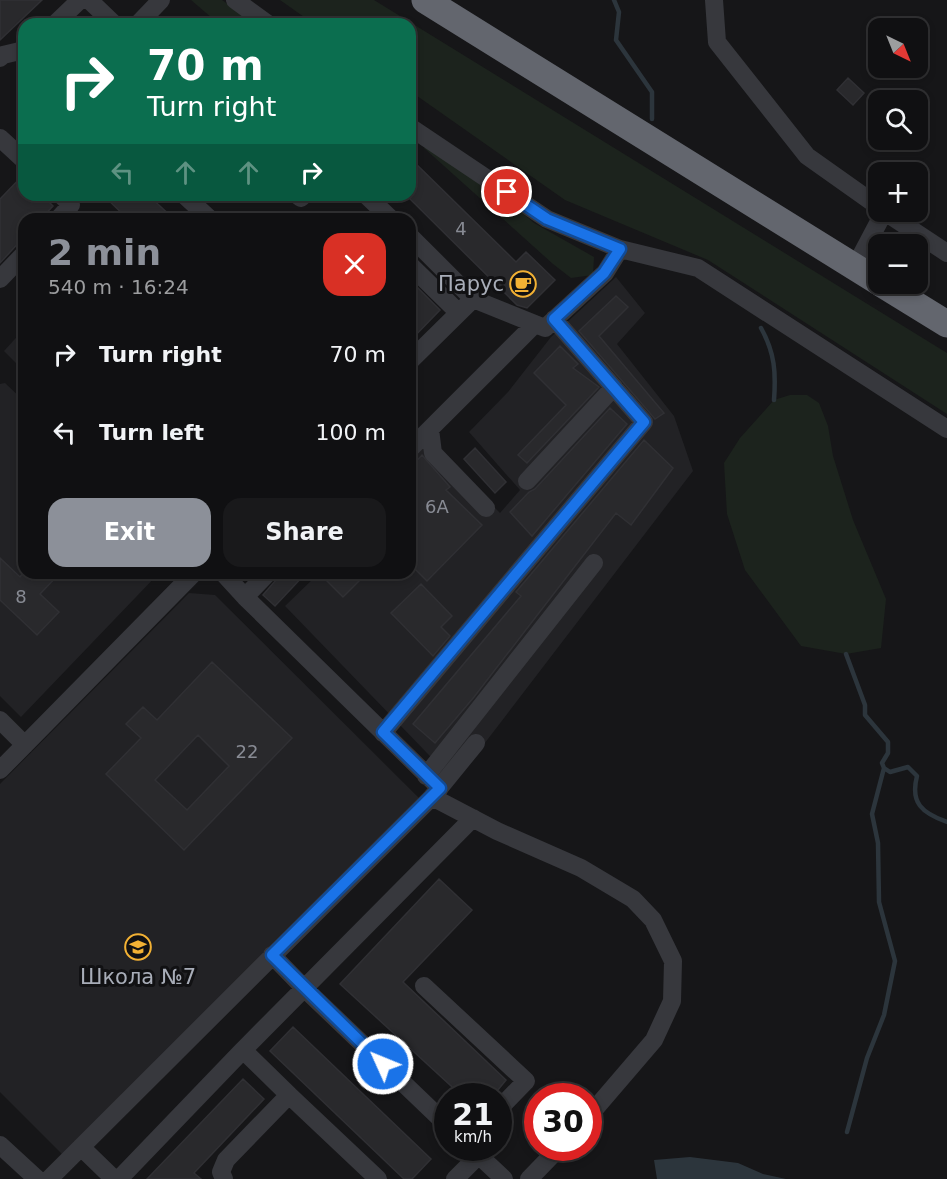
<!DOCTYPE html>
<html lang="en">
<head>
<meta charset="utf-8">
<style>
	:root { --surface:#101012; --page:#19191b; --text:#f1f3f6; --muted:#9c9d9f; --line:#303032; --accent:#8c9099 }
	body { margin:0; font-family:"DejaVu Sans",sans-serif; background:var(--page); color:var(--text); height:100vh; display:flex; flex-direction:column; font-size:22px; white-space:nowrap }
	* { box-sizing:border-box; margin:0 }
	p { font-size:20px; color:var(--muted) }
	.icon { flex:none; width:33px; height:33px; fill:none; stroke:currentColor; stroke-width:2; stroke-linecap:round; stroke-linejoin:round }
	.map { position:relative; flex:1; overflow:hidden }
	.panel { position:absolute; left:18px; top:213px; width:398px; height:366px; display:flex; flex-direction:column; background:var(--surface); border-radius:18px; box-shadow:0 3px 9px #0003,0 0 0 2px var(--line) }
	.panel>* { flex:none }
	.top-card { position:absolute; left:18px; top:18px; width:398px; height:183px; border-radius:18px; box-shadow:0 3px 9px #0003,0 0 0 2px var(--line); background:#0b6e4f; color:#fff; overflow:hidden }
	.needle { width:39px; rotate:137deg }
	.fabs { position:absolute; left:868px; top:18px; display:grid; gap:12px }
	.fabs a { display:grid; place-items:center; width:60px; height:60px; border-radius:12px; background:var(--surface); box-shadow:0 3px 9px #0003,0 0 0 2px var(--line); font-size:30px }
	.speed { position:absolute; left:434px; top:1083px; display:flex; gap:12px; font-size:30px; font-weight:700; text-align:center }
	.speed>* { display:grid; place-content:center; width:78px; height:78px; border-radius:50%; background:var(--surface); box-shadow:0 3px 9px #0003,0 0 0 2px var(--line); line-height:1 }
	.speed small { font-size:15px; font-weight:400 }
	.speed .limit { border:9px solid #d22; background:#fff; color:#111 }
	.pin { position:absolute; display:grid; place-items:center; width:51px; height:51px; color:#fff; margin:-26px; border:3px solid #fff; border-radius:50%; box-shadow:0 2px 6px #0007 }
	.me { position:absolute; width:66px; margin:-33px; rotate:314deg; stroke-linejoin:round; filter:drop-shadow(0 0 4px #0008) }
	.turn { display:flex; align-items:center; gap:21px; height:126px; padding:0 30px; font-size:27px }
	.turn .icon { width:78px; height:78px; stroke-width:2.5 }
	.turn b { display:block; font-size:42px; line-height:51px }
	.lanes { display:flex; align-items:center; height:57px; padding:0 30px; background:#0003; justify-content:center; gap:30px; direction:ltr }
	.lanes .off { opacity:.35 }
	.round { display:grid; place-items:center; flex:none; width:63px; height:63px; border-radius:18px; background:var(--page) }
	.overview { display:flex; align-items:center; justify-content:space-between; height:102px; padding:0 30px }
	h1 { font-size:36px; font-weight:700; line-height:45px; color:var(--accent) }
	.cta { display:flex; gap:12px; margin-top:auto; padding:12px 30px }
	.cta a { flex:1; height:69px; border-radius:18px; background:var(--accent); color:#fff; font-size:24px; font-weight:700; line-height:69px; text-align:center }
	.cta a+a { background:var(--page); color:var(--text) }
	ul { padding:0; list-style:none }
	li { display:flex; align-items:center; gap:18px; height:78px; padding:0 30px }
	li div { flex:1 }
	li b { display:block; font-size:22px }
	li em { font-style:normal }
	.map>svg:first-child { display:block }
	.built { fill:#222225 }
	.green { fill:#1c231d }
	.water { fill:#2c353c }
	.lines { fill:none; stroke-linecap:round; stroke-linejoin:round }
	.stream { stroke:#2c353c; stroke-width:4.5 }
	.building { fill:#29292c; stroke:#303034; stroke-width:1.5; fill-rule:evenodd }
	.minor { stroke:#37383d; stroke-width:18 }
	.highway { stroke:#63666e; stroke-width:27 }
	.route-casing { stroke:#114b97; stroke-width:15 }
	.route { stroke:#1a73e8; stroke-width:10 }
	.labels { text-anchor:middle; stroke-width:6; stroke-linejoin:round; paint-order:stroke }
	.number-label { font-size:18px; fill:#888b94 }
	.poi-label { font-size:21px; fill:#a8adb8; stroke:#111113; text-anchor:end }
</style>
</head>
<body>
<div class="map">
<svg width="947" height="1179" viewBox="0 0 947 1179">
	<rect width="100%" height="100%" fill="#161618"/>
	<path class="built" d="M 616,277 L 645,313 L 617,344 L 674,416 L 693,471 L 455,782 L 285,606 L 315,577 L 312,573 L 410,573 L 410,461 L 429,441 L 500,513 L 520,490 L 469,432 L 508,392 L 551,337 Z
		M 24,329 L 24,371 L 4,351 Z
		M 5,383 L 24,401 L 24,573 L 159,573 L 21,717 L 0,696 L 0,384 Z
		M 189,593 L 215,595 L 422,801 L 65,1157 L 0,1092 L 0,784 Z"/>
	<path class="green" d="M 191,0 L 222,0 L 256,24 L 219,24 Z
		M 280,0 L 374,0 L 947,353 L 947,414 L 708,260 L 565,200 L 410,91 L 410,24 L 314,24 Z
		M 430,146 L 499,193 L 534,223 L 594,257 L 593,275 L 571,278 L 553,264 L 424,148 Z
		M 790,395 L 807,395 L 819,403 L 828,426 L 833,456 L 853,520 L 886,599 L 881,648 L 846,654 L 801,646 L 745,570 L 727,514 L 724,463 L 740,438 L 774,400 Z"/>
	<path class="water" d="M 690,1157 L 738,1163 L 763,1174 L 786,1179 L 657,1179 L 654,1160 Z"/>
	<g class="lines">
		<path class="stream" d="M 614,0 L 619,12 L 616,40 L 652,92 L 652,119
			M 761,328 C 775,353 776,373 774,400
			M 846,654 L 865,705 L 865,715 L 888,742 L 888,753 L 882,763 L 884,768 L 872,814 L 878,843 L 879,902 L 895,961 L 884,1015 L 867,1058 L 847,1132
			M 884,768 L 890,772 L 908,767 L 917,776 C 910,803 922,813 947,822"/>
	</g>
	<path class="building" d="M 0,0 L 42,0 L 0,40 Z
		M 848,78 L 864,93 L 853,105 L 837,90 Z
		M 410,158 L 516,262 L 526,252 L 555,280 L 527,308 L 517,305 L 410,199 Z
		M 24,174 L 24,195 L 42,195 L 53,206 L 41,219 L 24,219 L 24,237 L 0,263 L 0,199 Z
		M 103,195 L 148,195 L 174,219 L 128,219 Z
		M 410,280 L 440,310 L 410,341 Z
		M 616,296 L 628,307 L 599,336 L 664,413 L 655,419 L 579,331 Z
		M 560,346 L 578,364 L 573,368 L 599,387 L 527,463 L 518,455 L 566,405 L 534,373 Z
		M 610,408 L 627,424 L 532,536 L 510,512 L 529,492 L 535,489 Z
		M 644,440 L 673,468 L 631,525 L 616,513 L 474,697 L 435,743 L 413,724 L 521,596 L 516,592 Z
		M 475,448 L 506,482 L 495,493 L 464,459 Z
		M 422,455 L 450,487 L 446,490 L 482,525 L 427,581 L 410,564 L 410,468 Z
		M 0,558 L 20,577 L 23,573 L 60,573 L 40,594 L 59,612 L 37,635 L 0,600 Z
		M 282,573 L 306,573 L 275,606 L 263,595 Z
		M 319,573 L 367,573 L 343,597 Z
		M 421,584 L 452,616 L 441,627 L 450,636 L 433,656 L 391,613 Z
		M 212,662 L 292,738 L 184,850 L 106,774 L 141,738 L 126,724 L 143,707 L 157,720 ZM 198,735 L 229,766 L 187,810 L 155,780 Z
		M 439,879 L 472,910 L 403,982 L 506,1080 L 493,1096 L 462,1096 L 340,984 Z
		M 293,1027 L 431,1159 L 412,1179 L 404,1179 L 270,1051 Z
		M 243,1079 L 264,1099 L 194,1173 L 201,1179 L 147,1179 Z"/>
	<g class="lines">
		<path class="minor" d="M 89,0 L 114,24
			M 235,0 L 268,24
			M 714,0 L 717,42 L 807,156 L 879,207
			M 55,24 L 80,0
			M 138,24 L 161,0
			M 0,58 L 3,55 L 24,50
			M 410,127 L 547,219 L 620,249 L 698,268 L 947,429
			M 0,138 L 24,160
			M 184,195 L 210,219
			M 297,195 L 301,198 L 304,195
			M 366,195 L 391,219
			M 885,212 L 947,253
			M 58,219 L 71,205 L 61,195
			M 410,236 L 473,299
			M 410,265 L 459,313
			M 855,267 L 884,212
			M 0,279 L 24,254
			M 410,361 L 473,299 L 545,328 L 605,273 L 620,249
			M 430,429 L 433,453 L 486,508
			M 410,449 L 535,324
			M 527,481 L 614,387
			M 223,573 L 245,597
			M 268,573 L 245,597 L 440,788
			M 0,720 L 25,745
			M 383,733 L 644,422 L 554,319
			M 0,770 L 194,573
			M 426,776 L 594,563
			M 432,797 L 497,831 L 581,868 L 633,899 L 653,920 L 673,961 L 672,1001 L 654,1040 L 588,1117
			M 272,955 L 304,988 L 447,1125
			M 424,986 L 526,1081 L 498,1110
			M 243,1050 L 473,818
			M 289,1095 L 378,1179
			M 0,1145 L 37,1179
			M 81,1147 L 114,1179
			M 471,1148 L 504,1179
			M 49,1179 L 432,797 L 476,743
			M 119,1179 L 243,1050 L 289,1095 L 226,1160 L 221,1172 L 224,1179
			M 455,1179 L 479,1155
			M 529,1179 L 559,1148"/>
		<path class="highway" d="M 425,0 L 879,282
			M 882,284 L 947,324"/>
	</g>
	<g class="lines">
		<g class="route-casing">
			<path id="route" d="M 383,1064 L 272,955 L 440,788 L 383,732 L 644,422 L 554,319 L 604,273 L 620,249 L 547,219 L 507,192"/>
		</g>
		<use href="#route" class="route"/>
	</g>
	<defs>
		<g id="cafe-ring" transform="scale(1.35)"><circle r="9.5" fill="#111113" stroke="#f2b134" stroke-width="1.5"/><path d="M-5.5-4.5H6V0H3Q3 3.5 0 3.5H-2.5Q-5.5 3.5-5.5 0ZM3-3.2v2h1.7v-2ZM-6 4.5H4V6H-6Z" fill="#f2b134"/></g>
		<g id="school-ring" transform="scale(1.35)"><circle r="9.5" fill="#111113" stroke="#f2b134" stroke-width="1.5"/><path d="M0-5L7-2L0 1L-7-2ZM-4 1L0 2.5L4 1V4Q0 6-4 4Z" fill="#f2b134"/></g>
	</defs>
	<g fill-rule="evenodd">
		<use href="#cafe-ring" x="523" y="284"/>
		<use href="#school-ring" x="138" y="947"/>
	</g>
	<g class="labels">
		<g class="number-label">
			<text x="461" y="235">4</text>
			<text x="437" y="513">6А</text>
			<text x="21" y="603">8</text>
			<text x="247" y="758">22</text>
		</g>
		<g class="poi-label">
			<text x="504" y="291">Парус</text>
			<text x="138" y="984" text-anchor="middle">Школа №7</text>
		</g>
	</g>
</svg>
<div class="fabs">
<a><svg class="needle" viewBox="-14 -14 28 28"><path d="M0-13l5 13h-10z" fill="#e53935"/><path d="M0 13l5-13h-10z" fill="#9c9d9f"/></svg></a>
<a><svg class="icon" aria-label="search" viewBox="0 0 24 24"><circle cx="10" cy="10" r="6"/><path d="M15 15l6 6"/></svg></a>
<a>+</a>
<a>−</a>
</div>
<div class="speed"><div>21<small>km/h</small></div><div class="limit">30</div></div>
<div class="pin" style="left:507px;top:192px;background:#d93025"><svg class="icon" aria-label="arrive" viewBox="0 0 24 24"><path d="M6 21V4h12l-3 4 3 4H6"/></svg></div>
<svg class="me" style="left:383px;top:1064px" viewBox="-20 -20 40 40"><circle r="17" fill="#1a73e8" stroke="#fff" stroke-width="3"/><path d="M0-11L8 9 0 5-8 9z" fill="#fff"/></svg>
<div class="top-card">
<div class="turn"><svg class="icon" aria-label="right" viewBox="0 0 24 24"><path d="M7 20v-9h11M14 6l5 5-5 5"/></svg><div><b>70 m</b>Turn right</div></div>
<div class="lanes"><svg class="icon off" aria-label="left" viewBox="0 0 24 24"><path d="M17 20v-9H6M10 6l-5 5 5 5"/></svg><svg class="icon off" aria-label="ahead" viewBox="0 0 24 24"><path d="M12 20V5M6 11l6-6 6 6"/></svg><svg class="icon off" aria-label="ahead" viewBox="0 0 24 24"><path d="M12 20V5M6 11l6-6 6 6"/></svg><svg class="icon" aria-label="right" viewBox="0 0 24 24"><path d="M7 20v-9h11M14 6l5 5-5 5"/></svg></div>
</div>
<section class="panel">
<div class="overview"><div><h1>2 min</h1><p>540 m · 16:24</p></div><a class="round" style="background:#d93025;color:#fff"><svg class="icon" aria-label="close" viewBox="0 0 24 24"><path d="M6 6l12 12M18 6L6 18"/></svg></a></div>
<ul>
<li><svg class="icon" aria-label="right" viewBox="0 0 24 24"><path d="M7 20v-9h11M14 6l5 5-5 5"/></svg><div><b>Turn right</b></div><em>70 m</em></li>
<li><svg class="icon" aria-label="left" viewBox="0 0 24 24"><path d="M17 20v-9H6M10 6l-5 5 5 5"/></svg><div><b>Turn left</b></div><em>100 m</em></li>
</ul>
<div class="cta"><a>Exit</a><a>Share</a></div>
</section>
</div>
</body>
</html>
